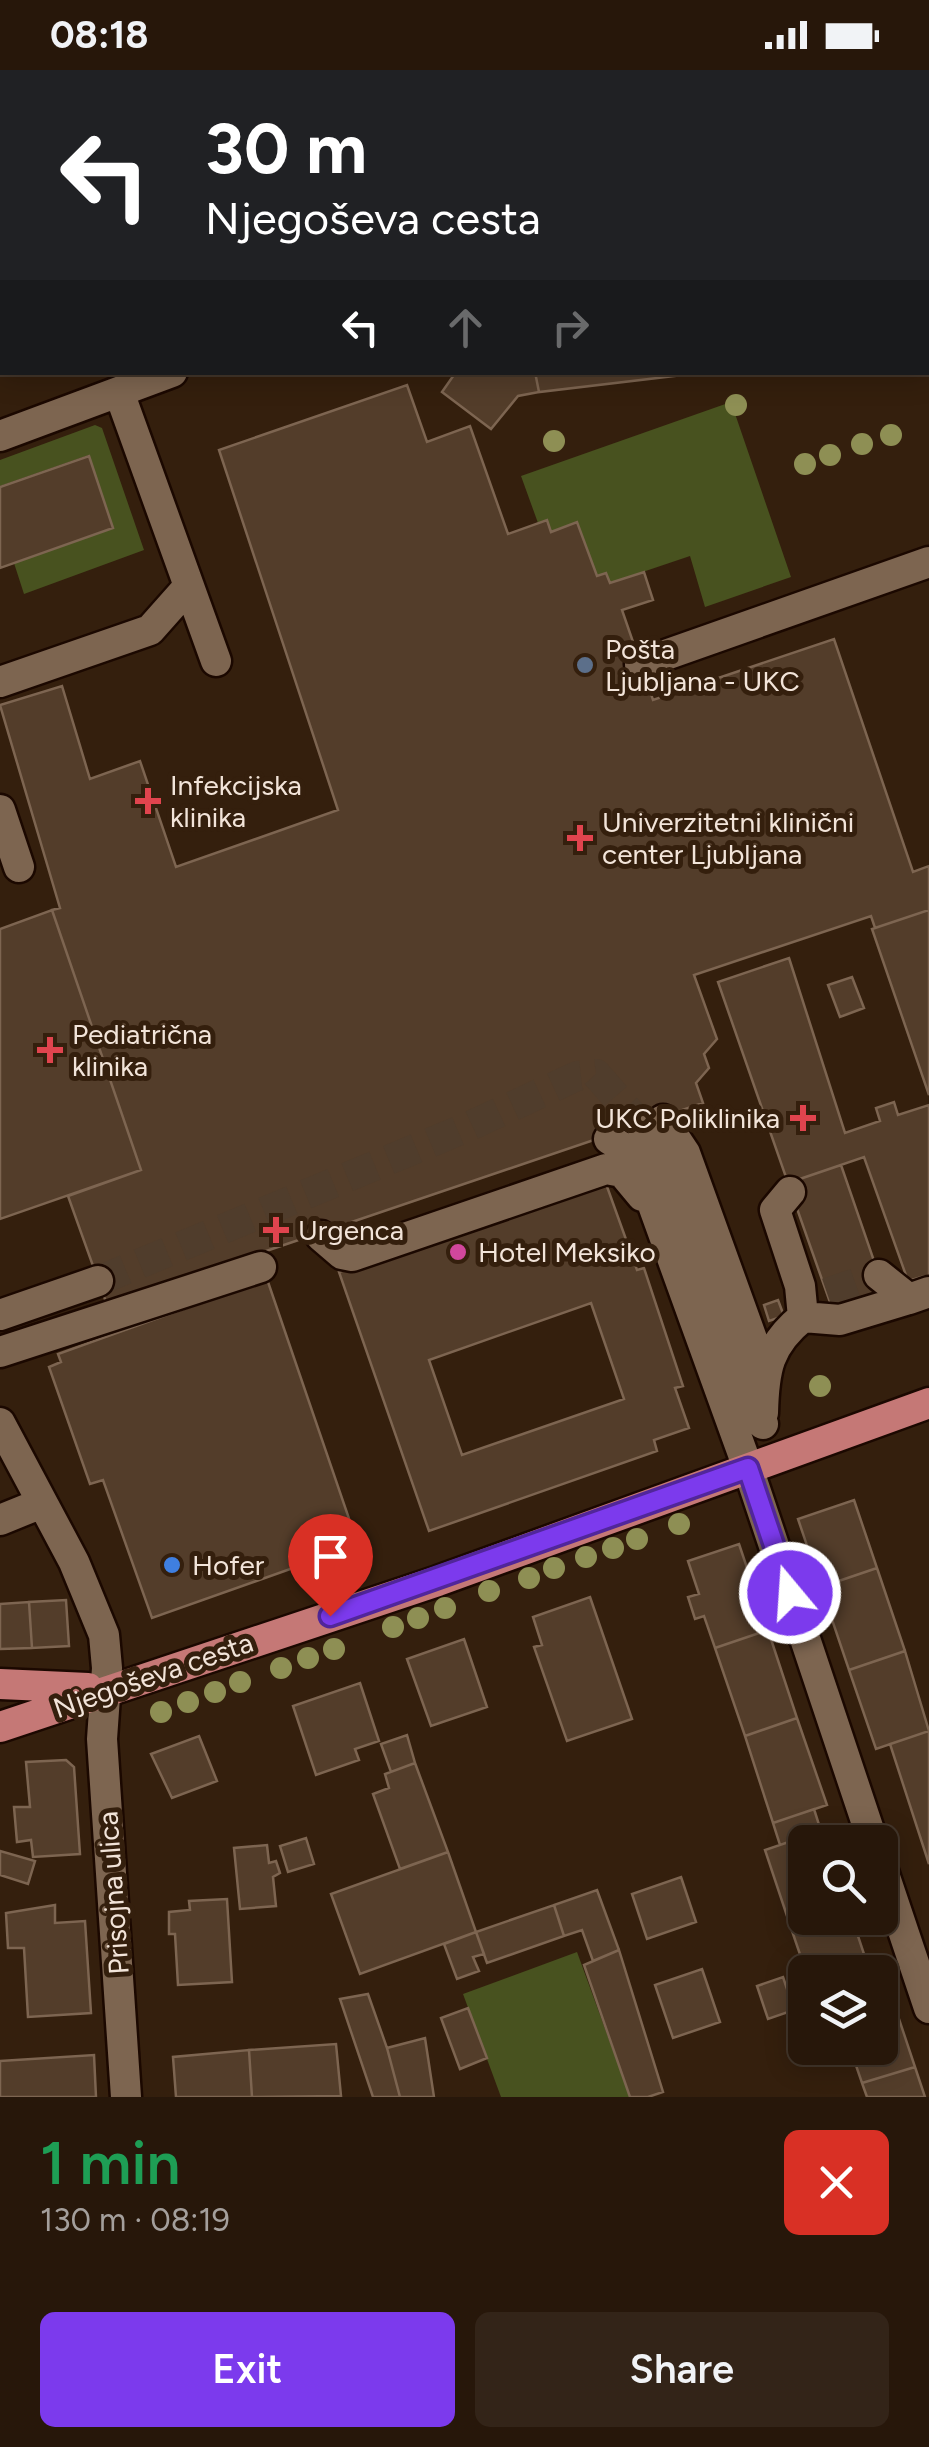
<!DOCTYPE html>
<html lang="en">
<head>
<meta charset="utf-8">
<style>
	:root { --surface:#27170a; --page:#332418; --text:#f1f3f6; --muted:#a49f9c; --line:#43362b; --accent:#7c3aed }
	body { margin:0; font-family:Figtree,sans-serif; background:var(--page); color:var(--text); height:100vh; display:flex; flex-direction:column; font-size:38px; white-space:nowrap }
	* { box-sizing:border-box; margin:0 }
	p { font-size:32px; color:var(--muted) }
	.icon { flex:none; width:55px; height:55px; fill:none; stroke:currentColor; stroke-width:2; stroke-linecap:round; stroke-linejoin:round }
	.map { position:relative; height:2027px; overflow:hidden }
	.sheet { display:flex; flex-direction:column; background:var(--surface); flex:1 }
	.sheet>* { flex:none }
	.hud { position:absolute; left:0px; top:0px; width:930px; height:305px; box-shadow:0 5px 25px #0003,0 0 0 2px var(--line); background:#202124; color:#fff; overflow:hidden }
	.controls { position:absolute; left:788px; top:1755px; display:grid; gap:20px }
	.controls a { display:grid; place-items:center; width:110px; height:110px; border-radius:15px; background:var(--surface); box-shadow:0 5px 25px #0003,0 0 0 2px var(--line); font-size:50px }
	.pin { position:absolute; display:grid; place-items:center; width:85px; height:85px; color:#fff; margin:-102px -42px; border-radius:50% 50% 50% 0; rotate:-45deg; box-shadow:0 0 10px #0007 }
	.pin .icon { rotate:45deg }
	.me { position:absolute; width:110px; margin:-55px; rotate:342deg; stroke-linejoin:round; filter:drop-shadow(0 0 8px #0008) }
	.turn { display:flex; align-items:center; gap:35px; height:210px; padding:0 40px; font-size:45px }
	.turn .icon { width:130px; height:130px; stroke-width:2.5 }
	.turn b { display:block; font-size:70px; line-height:85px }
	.lanes { display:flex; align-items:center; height:95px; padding:0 40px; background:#0003; justify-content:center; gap:50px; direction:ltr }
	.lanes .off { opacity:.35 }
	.round { display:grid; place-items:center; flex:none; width:105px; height:105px; border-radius:15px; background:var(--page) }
	.overview { display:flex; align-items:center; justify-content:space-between; height:170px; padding:0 40px }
	h1 { font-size:60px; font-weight:600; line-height:75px; color:#1e9e55 }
	.button { display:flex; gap:20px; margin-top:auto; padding:20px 40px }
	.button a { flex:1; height:115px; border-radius:15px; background:var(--accent); color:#fff; font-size:40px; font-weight:600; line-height:115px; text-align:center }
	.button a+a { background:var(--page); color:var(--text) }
	.status { display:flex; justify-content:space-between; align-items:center; height:70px; padding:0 50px; background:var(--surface); direction:ltr }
	.status svg { height:28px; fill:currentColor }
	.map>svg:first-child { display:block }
	.green { fill:#48521f }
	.building { fill:#533d2a; stroke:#7d6551; stroke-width:2.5; fill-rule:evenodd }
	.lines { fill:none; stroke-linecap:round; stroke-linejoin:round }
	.minor-tunnel { stroke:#503d2c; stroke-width:30; stroke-dasharray:30 15; stroke-linecap:butt }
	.minor-casing { stroke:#1b0800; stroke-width:35 }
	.major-casing { stroke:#1b0800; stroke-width:35 }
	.minor { stroke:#7d6550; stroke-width:30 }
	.major { stroke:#c57876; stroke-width:30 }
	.tree { fill:#8e8f54 }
	.route-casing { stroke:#51269a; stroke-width:25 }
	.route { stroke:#7c3aed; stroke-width:18 }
	.service-dot { fill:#5c6f8a; stroke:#341f0d; stroke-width:4 }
	.health-dot { fill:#e0444e; stroke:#341f0d; stroke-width:4 }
	.hotel-dot { fill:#d1479c; stroke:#341f0d; stroke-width:4 }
	.shop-dot { fill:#3f7fe0; stroke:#341f0d; stroke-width:4 }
	.labels { text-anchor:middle; stroke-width:10; stroke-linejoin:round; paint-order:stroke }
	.poi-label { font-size:28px; fill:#f2e4d9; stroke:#341f0d; text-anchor:start }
	.street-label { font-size:28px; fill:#f2e4d9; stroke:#341f0d }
</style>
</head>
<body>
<div class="status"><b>08:18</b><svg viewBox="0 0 49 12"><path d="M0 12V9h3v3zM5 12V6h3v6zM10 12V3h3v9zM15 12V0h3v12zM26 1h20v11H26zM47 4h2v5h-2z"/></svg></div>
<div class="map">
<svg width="929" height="2027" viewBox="0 0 929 2027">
	<rect width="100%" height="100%" fill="#341f0d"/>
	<path class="green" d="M 731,332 L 791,507 L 705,537 L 690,486 L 610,513 L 606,503 L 597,506 L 577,452 L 551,462 L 547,450 L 538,453 L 521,406 Z
		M 95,355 L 102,358 L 144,480 L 24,524 L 14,493 L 113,458 L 89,385 L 0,416 L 0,390 Z
		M 577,1882 L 630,2027 L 501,2027 L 463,1924 Z"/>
	<path class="building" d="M 0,0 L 31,2 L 2,2 L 2,295 Z
		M 456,302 L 535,302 L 539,322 L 518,326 L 491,359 L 442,322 Z
		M 535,302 L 708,302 L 539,322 Z
		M 407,315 L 427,372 L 470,356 L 508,464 L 547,450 L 551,462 L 577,452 L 597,506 L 606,503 L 610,513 L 644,502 L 653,530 L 622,540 L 653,630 L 834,569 L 913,802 L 929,796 L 929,840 L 875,858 L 871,846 L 694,905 L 717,969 L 704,984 L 709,998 L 696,1013 L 703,1033 L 107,1235 L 68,1126 L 141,1100 L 52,840 L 60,838 L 0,635 L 62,616 L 90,709 L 140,691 L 176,797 L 338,740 L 219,380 Z
		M 89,386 L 113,458 L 0,498 L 0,417 Z
		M 52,840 L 141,1100 L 0,1149 L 0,859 Z
		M 929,840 L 929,1025 L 872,859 Z
		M 789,888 L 845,1063 L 880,1051 L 876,1038 L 894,1032 L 898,1045 L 929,1035 L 929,1205 L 908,1211 L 864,1087 L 788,1113 L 718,912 Z
		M 852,907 L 864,938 L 840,947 L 828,915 Z
		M 841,1095 L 884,1220 L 832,1238 L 788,1113 Z
		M 605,1111 L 637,1200 L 644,1198 L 683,1316 L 675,1318 L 689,1358 L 654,1370 L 657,1381 L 429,1461 L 339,1202 ZM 591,1233 L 624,1329 L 462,1385 L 429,1290 Z
		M 267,1209 L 358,1475 L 152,1548 L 103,1410 L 90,1414 L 49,1297 L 61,1292 L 58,1284 Z
		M 778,1230 L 784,1246 L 769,1251 L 764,1235 Z
		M 854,1430 L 877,1498 L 821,1517 L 798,1449 Z
		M 739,1474 L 768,1560 L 715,1578 L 704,1546 L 695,1549 L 688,1527 L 699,1524 L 688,1491 Z
		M 877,1498 L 905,1581 L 849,1600 L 821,1517 Z
		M 590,1527 L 632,1649 L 567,1671 L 534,1577 L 542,1575 L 533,1547 Z
		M 66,1530 L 69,1576 L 32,1578 L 29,1532 Z
		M 29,1532 L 32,1578 L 0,1579 L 0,1534 Z
		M 768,1560 L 797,1648 L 745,1666 L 715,1578 Z
		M 464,1569 L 487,1637 L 431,1656 L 407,1589 Z
		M 905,1581 L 929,1661 L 876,1679 L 849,1600 Z
		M 360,1613 L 379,1671 L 355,1679 L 359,1690 L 316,1705 L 293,1636 Z
		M 797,1648 L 827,1735 L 773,1753 L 745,1666 Z
		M 929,1661 L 929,1794 L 890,1674 Z
		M 407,1665 L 415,1693 L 391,1702 L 381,1674 Z
		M 199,1666 L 217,1711 L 172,1728 L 151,1684 Z
		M 66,1690 L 74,1697 L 80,1784 L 33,1787 L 31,1770 L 17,1772 L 14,1737 L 30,1737 L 26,1692 Z
		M 415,1693 L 448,1782 L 400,1799 L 373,1724 L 389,1718 L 385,1704 Z
		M 814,1739 L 821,1761 L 780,1775 L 773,1753 Z
		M 821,1761 L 825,1772 L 805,1772 L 805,1848 L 814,1848 L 790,1855 L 765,1780 Z
		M 306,1768 L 314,1794 L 288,1802 L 280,1776 Z
		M 267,1775 L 269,1793 L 276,1791 L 280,1803 L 273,1807 L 276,1836 L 240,1839 L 234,1778 Z
		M 0,1781 L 35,1791 L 28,1814 L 0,1805 Z
		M 448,1782 L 476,1862 L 360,1904 L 331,1824 Z
		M 681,1807 L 696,1852 L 647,1869 L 632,1824 Z
		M 597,1820 L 619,1880 L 593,1891 L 582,1860 L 564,1866 L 554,1835 Z
		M 227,1829 L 232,1912 L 178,1915 L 175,1864 L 169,1864 L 169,1842 L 190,1840 L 189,1831 Z
		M 55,1835 L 55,1853 L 85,1851 L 91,1943 L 28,1947 L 24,1878 L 8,1878 L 6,1843 Z
		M 554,1835 L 564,1866 L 487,1893 L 476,1862 Z
		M 814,1848 L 852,1848 L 870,1902 L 806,1902 L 790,1855 Z
		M 476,1862 L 484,1884 L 473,1887 L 479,1901 L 457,1909 L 444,1874 Z
		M 619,1880 L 663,2022 L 648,2027 L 630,2027 L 584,1895 Z
		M 702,1899 L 720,1952 L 673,1968 L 655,1915 Z
		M 783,1907 L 794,1940 L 768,1949 L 757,1916 Z
		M 886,1910 L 915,1997 L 862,2013 L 850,1978 L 880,1978 L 880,1912 Z
		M 368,1924 L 387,1978 L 400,2027 L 373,2027 L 340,1929 Z
		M 468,1938 L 487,1988 L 460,1999 L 441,1948 Z
		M 425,1968 L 434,2027 L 400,2027 L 387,1978 Z
		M 336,1974 L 341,2026 L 252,2027 L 249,1980 Z
		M 249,1980 L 252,2027 L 176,2027 L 173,1987 Z
		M 94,1985 L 96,2027 L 0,2027 L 0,1991 Z
		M 915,1997 L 925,2027 L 867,2027 L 862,2013 Z"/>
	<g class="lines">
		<path class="minor-tunnel" d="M 98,1211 L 470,1056 L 577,1006 L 596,1004 L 641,1055
			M 827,1223 L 879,1205"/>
		<g class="minor-casing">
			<path id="minor" d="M 774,0 L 778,2
				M 553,2 L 555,0
				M 928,95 L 929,96
				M 119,322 L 216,591
				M 0,366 L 172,302
				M 640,594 L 929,492
				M 0,612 L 150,560 L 189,516
				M 0,740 L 19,797
				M 663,1050 L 685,1083 L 764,1302
				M 641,1055 C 697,1146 719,1256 763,1354
				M 609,1069 L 625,1079 L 641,1102 L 748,1398 L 873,1772
				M 321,1166 L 342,1184 L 352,1186 L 606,1099 L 622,1102 L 642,1126
				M 879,1205 L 909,1229 L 929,1222
				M 0,1245 L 98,1211
				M 803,1247 L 840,1250 L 909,1229
				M 0,1282 L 261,1197
				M 763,1343 C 764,1300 768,1275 803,1247 L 800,1216 L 775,1140 L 790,1122
				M 0,1353 L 74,1492 L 104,1565 L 107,1598 L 102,1669 L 126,2027
				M 0,1450 L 42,1433
				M 880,1792 L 929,1938"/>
		</g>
		<g class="major-casing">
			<path id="major" d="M 901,0 L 903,2
				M 928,34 L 929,36
				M 0,1614 L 88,1618
				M 0,1657 L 438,1511 L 929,1333"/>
		</g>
		<use href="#minor" class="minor"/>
		<use href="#major" class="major"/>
	</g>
	<g class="tree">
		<circle cx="736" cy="335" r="11"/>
		<circle cx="891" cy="365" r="11"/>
		<circle cx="554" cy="371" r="11"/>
		<circle cx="862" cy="374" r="11"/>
		<circle cx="830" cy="385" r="11"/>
		<circle cx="805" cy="394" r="11"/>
		<circle cx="820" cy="1316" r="11"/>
		<circle cx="679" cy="1454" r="11"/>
		<circle cx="637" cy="1469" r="11"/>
		<circle cx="613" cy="1478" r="11"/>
		<circle cx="586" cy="1487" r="11"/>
		<circle cx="554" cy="1498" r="11"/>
		<circle cx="529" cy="1508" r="11"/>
		<circle cx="489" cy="1521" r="11"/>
		<circle cx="445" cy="1538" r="11"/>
		<circle cx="418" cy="1548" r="11"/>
		<circle cx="393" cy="1557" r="11"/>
		<circle cx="334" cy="1579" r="11"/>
		<circle cx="308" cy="1588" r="11"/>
		<circle cx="281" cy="1598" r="11"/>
		<circle cx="240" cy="1612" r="11"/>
		<circle cx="215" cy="1622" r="11"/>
		<circle cx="188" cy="1632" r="11"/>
		<circle cx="161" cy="1642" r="11"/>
	</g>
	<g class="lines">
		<g class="route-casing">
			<path id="route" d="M 330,1546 L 748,1398 L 790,1523"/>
		</g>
		<use href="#route" class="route"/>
	</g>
	<circle class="service-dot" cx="585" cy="595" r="10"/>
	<g class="health-dot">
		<path d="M143 716h10v10h10v10h-10v10h-10v-10h-10v-10h10z"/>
		<path d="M575 753h10v10h10v10h-10v10h-10v-10h-10v-10h10z"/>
		<path d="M45 965h10v10h10v10h-10v10h-10v-10h-10v-10h10z"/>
		<path d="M798 1033h10v10h10v10h-10v10h-10v-10h-10v-10h10z"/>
		<path d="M271 1145h10v10h10v10h-10v10h-10v-10h-10v-10h10z"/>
	</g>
	<circle class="hotel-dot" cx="458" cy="1182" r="10"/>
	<circle class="shop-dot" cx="172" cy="1495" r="10"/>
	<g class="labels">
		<g class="poi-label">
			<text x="605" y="589">Pošta<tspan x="605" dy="32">Ljubljana - UKC</tspan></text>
			<text x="170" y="725">Infekcijska<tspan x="170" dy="32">klinika</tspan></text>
			<text x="602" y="762">Univerzitetni klinični<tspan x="602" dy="32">center Ljubljana</tspan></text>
			<text x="72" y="974">Pediatrična<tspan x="72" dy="32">klinika</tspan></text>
			<text x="780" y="1058" text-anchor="end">UKC Poliklinika</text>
			<text x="298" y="1170">Urgenca</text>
			<text x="478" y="1192">Hotel Meksiko</text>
			<text x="192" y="1505">Hofer</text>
		</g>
		<g class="street-label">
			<text transform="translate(153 1605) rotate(-19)" y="10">Njegoševa cesta</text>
			<text transform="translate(113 1823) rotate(-94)" y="10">Prisojna ulica</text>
		</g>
	</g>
</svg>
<div class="controls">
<a><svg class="icon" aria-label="search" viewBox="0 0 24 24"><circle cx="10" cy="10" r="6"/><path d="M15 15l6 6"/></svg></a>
<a><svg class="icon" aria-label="layers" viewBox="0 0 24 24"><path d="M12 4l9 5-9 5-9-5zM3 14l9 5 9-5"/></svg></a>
</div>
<div class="pin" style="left:330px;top:1546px;background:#d93025"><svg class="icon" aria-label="arrive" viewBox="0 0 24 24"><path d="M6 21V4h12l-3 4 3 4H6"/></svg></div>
<svg class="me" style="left:790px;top:1523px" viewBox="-20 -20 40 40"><circle r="17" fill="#7c3aed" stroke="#fff" stroke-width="3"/><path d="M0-11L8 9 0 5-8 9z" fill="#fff"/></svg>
<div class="hud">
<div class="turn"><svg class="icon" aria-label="left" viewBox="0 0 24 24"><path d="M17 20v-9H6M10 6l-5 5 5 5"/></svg><div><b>30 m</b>Njegoševa cesta</div></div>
<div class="lanes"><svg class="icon" aria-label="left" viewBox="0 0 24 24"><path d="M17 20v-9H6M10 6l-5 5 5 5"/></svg><svg class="icon off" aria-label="ahead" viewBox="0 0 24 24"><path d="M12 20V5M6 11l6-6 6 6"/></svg><svg class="icon off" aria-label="right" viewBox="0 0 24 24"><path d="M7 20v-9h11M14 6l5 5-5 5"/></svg></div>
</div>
</div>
<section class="sheet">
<div class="overview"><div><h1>1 min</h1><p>130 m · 08:19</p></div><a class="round" style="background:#d93025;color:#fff"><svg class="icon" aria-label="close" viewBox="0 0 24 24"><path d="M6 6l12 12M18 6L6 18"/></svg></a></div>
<div class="button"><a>Exit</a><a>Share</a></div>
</section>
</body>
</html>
